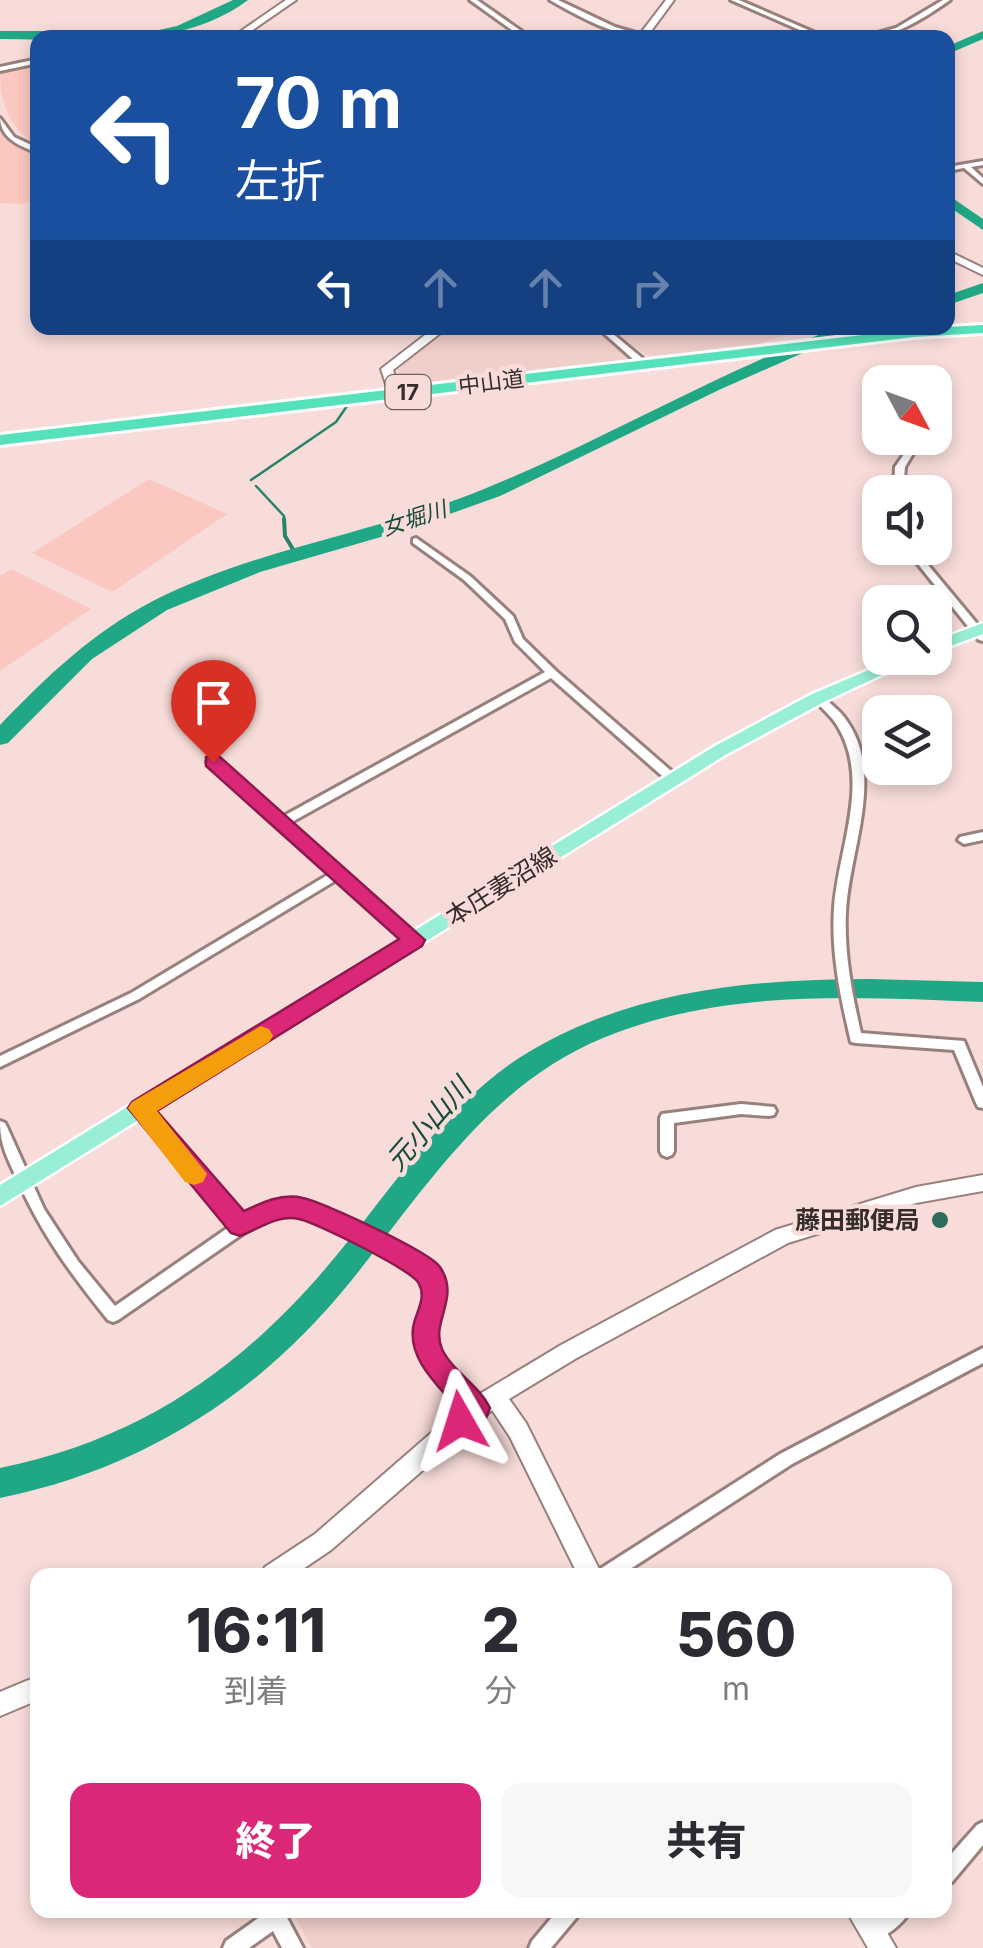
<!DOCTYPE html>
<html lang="ja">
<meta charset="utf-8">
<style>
:root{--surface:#fff;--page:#f7f7f7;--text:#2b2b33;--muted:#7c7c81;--accent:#db2777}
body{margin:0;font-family:Inter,"Noto Sans JP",sans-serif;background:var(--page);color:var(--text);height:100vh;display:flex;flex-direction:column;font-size:38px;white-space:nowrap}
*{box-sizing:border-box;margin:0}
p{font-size:32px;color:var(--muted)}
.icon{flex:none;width:55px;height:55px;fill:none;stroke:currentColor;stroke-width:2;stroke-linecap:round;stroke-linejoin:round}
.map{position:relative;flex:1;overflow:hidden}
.side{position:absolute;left:30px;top:1568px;width:922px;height:350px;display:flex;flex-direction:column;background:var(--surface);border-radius:20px;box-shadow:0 5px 15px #0003}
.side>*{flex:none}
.hud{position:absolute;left:30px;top:30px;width:925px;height:305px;border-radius:20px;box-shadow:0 5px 15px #0003;background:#1a4fa0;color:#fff;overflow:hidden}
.needle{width:65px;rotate:131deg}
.buttons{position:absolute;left:862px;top:365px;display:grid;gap:20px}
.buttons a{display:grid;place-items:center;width:90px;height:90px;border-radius:20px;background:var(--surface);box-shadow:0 5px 15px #0003;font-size:50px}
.pin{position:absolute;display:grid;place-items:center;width:85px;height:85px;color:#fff;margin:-102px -42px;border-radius:50% 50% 50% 0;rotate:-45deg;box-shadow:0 0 10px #0007}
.pin .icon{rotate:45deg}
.me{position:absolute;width:110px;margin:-55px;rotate:354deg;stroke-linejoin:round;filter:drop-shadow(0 0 8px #0008)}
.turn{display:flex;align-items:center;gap:35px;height:210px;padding:0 40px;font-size:45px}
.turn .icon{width:130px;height:130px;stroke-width:2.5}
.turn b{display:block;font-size:70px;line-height:85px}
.lanes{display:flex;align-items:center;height:95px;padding:0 40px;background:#0003;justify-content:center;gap:50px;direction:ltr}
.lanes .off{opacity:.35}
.eta{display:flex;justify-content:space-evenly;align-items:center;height:170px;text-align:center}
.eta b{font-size:60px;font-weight:800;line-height:70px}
.primary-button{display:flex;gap:20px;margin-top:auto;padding:20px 40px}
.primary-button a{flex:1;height:115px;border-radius:20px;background:var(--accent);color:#fff;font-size:40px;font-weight:800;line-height:115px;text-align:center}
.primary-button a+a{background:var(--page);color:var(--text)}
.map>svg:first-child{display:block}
.built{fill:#f0ceca}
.green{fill:#fbc8c1}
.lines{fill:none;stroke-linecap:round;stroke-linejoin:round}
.stream-far1{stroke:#27836b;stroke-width:2.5}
.stream{stroke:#27836b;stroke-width:4}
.river{fill:#20a886;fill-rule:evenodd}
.street-casing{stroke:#98807d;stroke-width:6}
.secondary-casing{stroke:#98807d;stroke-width:4}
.primary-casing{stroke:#fff;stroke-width:5}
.highway-casing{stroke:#fff;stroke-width:6}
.street{fill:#fff;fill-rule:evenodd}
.secondary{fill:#fff;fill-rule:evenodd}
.primary{fill:#99eed6;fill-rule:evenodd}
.highway{fill:#55e2ba;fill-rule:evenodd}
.route{fill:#db2777;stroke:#8e194d;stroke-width:2.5}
.slow{fill:#f59e0b}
.poi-dot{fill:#2e6d5a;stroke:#f7dcd9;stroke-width:4}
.labels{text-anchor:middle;stroke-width:9;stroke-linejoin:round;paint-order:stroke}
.far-street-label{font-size:22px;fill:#362c2b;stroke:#f7dcd9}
.shield{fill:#f7dcd9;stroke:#70615f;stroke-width:2.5}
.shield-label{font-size:22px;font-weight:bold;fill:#362c2b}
.far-water-label{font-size:22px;font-style:italic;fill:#184b3c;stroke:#f7dcd9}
.street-label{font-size:25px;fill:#362c2b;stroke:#f7dcd9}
.poi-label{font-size:25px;font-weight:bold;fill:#362c2b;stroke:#f7dcd9;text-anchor:end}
.water-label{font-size:28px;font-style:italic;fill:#184b3c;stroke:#f7dcd9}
</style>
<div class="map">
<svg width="983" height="1948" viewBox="0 0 983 1948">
<rect width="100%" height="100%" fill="#f7dcd9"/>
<g class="built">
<path d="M466,328H594L632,360L402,385L398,370L417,351L451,329Z"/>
<path d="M609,328H808L744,348L650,358Z"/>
<path d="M291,1910H560L529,1948H312Z"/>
</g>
<g class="green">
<path d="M37,65H38L37,145C10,129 0,103 0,74Z"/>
<path d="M0,127L14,143L37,153V198L24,204L0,203Z"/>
<path d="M149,479L227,514L112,592L32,553Z"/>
<path d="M11,569L91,609L0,671V576Z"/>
</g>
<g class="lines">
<g class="stream-far1">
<path d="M251,480L336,422L347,406"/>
<path d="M256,486L284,516V521"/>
</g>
<path class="stream" d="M284,519L285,536L297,556"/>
<g class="river">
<path d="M233,0H248C179,52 80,39 0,39V31H154L177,26Z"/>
<path d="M983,31V39L948,54V46Z"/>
<path d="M948,195L983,219V230L948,206Z"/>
<path d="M983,283V293L948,305V295Z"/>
<path d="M837,328H859L721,389L500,496L405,530L260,572L167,610L92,659L8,743L0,745V725C46,677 93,632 153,601C257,548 377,533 484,489C604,440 716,373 837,328Z"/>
<path d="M869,979L983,982V1002C856,997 723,988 603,1038C489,1085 425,1189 351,1281C260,1394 143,1469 0,1498V1468C153,1437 258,1356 353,1235C406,1168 457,1094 532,1050C635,990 752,979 869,979Z"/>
</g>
<g class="street-casing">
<g id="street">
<path d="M470,0H477L531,38H523Z"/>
<path d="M550,0H558L615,27L653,38C618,38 579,17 550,0Z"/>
<path d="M731,0H739L827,38H818Z"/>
<path d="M943,0H950C923,19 894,38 860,38L896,28Z"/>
<path d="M38,59V63L0,71V67Z"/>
<path d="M0,118L14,137L38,148V153C20,146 1,139 0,118Z"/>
<path d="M983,161V165L971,167L983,178V184L964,168L948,171V167Z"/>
<path d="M598,328H606L648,363V367H642Z"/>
<path d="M910,449L914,452L905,467L903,492H894L895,467L907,450Z"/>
<path d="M416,538L470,576L513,616L523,639L556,671L677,776L679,779L677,782H669L551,678L290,823L418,937L420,940L418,943H410L338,879L139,999L0,1067V1056L131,993L331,873L209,765L207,762L209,759H217L282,817L545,672L515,642L505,619L464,580L413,543V539Z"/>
<path d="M905,548H914L983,631V641L979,640Z"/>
<path d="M818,695L822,696C829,703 838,709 844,717C887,772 849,850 846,912C844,953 852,993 861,1033L964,1041L983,1087V1108L978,1107L976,1103L954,1050L856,1043L851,1042L850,1038C840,995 831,952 834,908C838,849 871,782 838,727C832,716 821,708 813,698Z"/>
<path d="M983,832V840L964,844L958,840L960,837Z"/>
<path d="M140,1104L145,1105L243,1218L261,1207L301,1202L411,1253L434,1267L443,1295L433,1327L435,1346L438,1354L481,1403L484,1408L481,1413L476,1415L471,1413L428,1364L419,1346V1327L429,1295L423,1276L401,1261L300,1214L264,1219L118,1320L113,1322L108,1320C71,1274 42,1235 18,1181C8,1159 0,1146 0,1121L5,1123L7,1127L44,1209L78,1261L115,1306L232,1225L135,1113L133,1109L135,1105Z"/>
<path d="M741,1104L774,1107L776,1111L774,1115L769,1116L741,1114L674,1123V1151L672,1155L667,1157L662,1155L660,1151V1118L662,1114Z"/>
<path d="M983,1348V1363L792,1464L621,1575H598L600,1569L780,1454Z"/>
<path d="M983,1822V1845L952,1882L945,1884V1861L977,1825Z"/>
<path d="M263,1910H283L303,1948H282L273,1931L249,1948H223L226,1941L264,1914Z"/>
<path d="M558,1910H579L577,1917L551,1948H529L532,1941Z"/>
<path d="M886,1910H910C905,1923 886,1936 873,1942L866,1939L863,1932L866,1925Z"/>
</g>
</g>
<g class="secondary-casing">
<g id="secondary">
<path d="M286,0H296L241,38H231Z"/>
<path d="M666,0H674L646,38H637Z"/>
<path d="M948,251L983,268V275L948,258Z"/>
<path d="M434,328H447L393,370L400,393L390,396L381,369Z"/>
<path d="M983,1175V1191L916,1203L788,1243L575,1359L509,1399L526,1423L602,1575H578L510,1437L492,1410L331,1550L294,1575H261L265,1567L315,1534L468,1401L561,1345L775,1230L916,1187Z"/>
<path d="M38,1676V1700L0,1716V1692Z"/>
<path d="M846,1910H874L896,1948H868Z"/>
</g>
</g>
<g class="primary-casing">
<g id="primary">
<path d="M983,623V634L935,652V641Z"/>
<path d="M897,658H918L824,702L727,754L0,1206V1185L715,746L812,694Z"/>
</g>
</g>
<g class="highway-casing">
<path id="highway" d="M983,325V333L914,337L0,445V435L914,329Z"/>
</g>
<use href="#street" class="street"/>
<use href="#secondary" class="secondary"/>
<use href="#primary" class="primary"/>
<use href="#highway" class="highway"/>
</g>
<path class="route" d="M213,755L220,757L425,940L422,946L157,1111L244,1211C263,1202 282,1193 303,1198C323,1202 430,1252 440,1267C461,1298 430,1322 442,1349C452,1371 479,1385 490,1408L486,1418L460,1434L450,1430L446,1421L456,1407C437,1384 409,1360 413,1328C415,1313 427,1299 419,1284C414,1271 315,1222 299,1219C278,1214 259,1229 240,1236L231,1233L128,1108L132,1102L399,939L206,766V757Z"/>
<path class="slow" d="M261,1026L269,1029L273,1036L269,1042L157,1111L207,1174L203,1182L194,1185L185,1182L128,1108L132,1102Z"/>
<circle class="poi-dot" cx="940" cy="1220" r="10"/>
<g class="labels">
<g class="far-street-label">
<text transform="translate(491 382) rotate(-7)" y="8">中山道</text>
</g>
<rect class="shield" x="385.5" y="375" width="45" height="34" rx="8"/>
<g class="shield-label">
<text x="408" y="400">17</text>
</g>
<g class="far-water-label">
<text transform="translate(414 518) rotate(-18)" y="8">女堀川</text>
</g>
<g class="street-label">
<text transform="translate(501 886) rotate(-32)" y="9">本庄妻沼線</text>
</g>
<g class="poi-label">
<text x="920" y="1229">藤田郵便局</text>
</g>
<g class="water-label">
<text transform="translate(428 1124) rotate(-49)" y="10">元小山川</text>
</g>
</g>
</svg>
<div class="buttons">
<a><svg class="needle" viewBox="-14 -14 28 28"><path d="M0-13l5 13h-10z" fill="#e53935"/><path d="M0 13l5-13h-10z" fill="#7c7c81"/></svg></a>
<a><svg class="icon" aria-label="sound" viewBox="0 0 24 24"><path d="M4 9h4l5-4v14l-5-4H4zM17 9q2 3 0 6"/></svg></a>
<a><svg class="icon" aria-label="search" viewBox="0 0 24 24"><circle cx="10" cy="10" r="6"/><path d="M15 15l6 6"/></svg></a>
<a><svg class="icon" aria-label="layers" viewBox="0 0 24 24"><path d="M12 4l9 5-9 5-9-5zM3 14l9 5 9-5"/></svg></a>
</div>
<div class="pin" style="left:213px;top:762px;background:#d93025"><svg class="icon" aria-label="arrive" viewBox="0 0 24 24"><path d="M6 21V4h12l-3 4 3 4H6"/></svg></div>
<svg class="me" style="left:460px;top:1421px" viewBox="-20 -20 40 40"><path d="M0-17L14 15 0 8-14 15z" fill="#db2777" stroke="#fff" stroke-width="4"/></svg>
<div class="hud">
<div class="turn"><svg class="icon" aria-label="left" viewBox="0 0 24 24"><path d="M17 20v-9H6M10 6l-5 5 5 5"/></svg><div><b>70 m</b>左折</div></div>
<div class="lanes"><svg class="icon" aria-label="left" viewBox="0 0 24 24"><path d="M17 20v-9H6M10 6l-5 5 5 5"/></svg><svg class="icon off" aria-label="ahead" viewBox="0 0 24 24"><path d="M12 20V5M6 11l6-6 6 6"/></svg><svg class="icon off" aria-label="ahead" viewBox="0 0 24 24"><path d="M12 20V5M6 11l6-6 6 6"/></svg><svg class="icon off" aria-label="right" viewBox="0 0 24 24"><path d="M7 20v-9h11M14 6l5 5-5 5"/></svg></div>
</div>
<section class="side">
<div class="eta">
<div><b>16:11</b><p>到着</p></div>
<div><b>2</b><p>分</p></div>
<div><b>560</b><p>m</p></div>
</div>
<div class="primary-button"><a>終了</a><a>共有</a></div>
</section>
</div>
